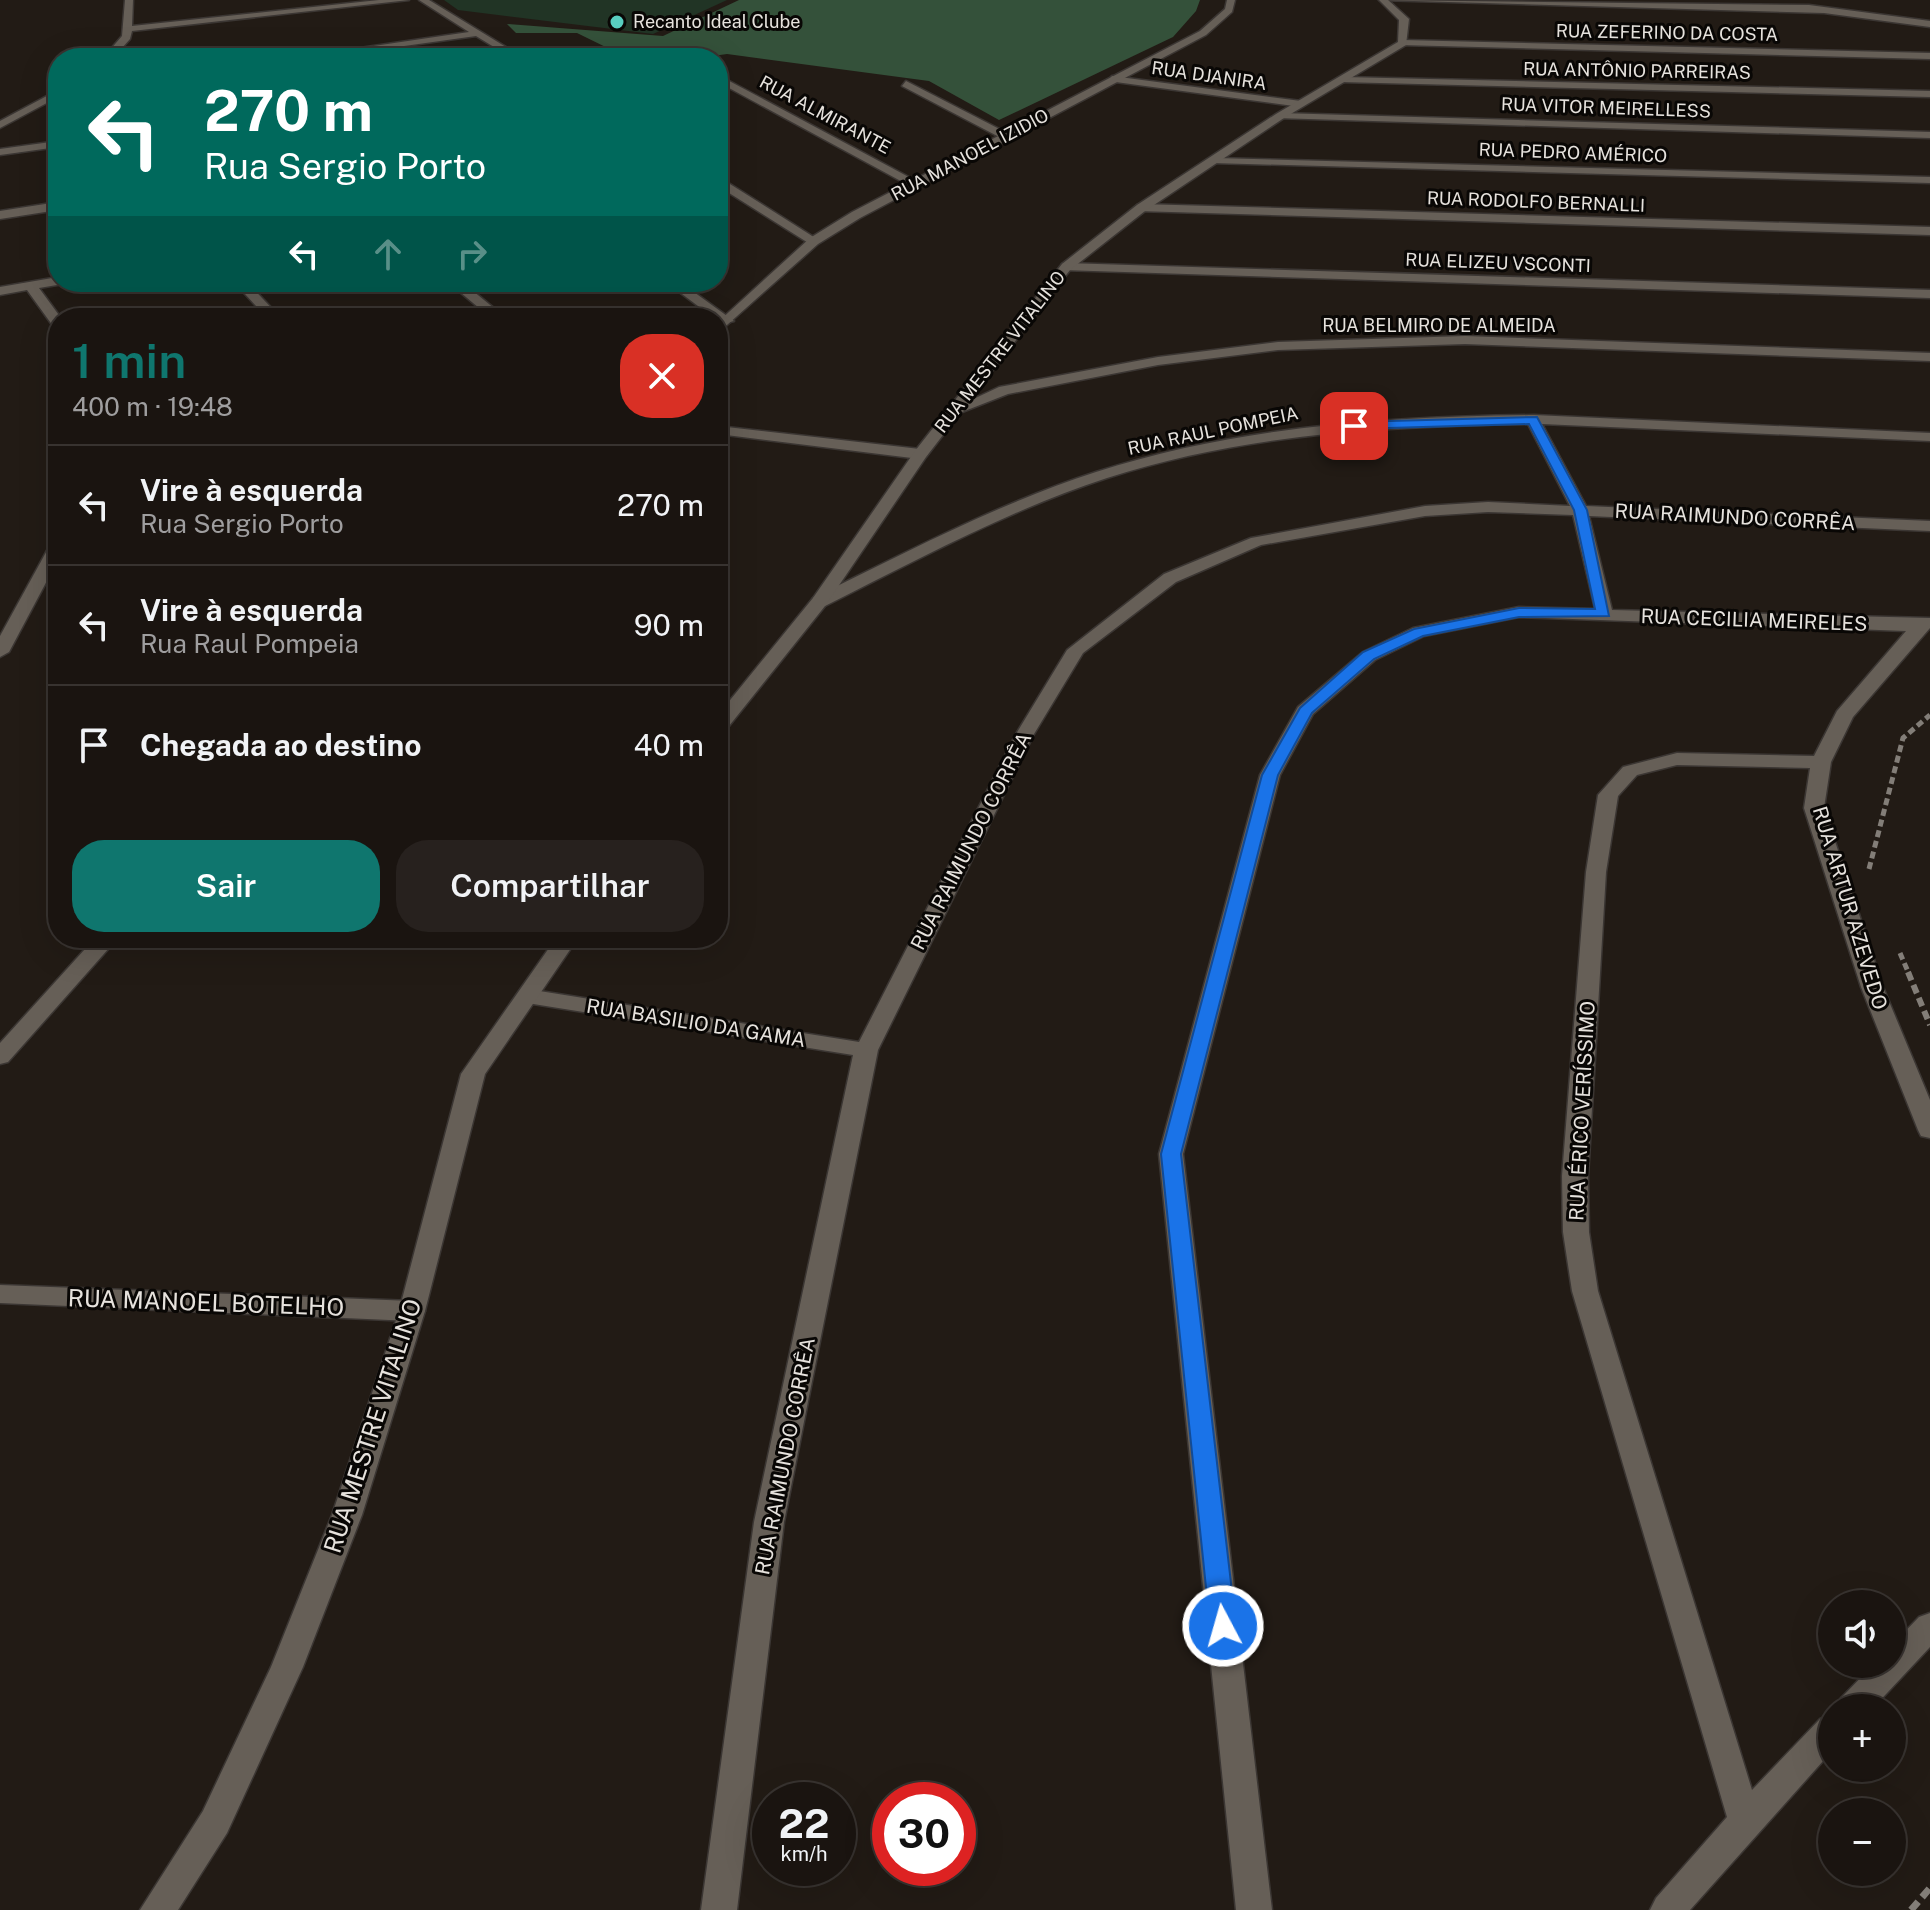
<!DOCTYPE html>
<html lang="pt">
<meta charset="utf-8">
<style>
:root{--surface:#1a1410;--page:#27211e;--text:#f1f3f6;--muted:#9f9e9f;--line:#383330;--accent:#0f766e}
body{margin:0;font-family:"Public Sans",sans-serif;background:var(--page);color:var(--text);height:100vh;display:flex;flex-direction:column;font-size:30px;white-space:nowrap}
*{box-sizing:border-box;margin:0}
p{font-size:26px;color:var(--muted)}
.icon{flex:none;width:44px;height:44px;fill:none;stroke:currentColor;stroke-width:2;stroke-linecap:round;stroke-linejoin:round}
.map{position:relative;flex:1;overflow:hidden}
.panel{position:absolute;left:48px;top:308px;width:680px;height:640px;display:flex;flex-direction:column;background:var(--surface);border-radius:32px;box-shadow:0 8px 32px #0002,0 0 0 2px var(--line)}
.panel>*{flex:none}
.top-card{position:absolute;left:48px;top:48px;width:680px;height:244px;border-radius:32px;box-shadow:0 8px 32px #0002,0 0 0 2px var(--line);background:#00695c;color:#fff;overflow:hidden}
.fabs{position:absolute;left:1818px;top:1590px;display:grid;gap:16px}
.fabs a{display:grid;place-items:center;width:88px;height:88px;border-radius:50%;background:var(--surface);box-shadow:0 8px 32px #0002,0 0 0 2px var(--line);font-size:40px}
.speed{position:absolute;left:752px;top:1782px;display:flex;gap:16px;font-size:40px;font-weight:700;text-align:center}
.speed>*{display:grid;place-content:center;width:104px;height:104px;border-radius:50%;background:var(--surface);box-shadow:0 8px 32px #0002,0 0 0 2px var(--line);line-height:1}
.speed small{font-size:20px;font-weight:400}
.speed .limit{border:12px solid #d22;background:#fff;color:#111}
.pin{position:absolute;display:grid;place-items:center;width:68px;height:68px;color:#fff;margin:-34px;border-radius:16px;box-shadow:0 4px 12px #0006}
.me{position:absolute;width:88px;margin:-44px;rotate:354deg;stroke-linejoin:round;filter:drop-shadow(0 0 6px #0008)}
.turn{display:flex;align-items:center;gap:28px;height:168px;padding:0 24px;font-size:36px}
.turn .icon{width:104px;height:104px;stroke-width:2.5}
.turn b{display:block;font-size:56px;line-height:68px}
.lanes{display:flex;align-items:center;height:76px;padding:0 24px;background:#0003;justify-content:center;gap:40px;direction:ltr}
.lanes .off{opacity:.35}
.round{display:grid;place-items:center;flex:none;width:84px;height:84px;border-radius:32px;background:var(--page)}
.summary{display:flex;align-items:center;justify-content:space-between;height:136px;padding:0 24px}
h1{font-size:48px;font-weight:600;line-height:60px;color:var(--accent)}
.primary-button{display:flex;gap:16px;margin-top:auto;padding:16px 24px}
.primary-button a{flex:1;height:92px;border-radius:32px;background:var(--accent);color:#fff;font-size:32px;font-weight:600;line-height:92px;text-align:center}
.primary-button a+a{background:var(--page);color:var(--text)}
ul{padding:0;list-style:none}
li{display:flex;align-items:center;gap:24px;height:120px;padding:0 24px;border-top:2px solid var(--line)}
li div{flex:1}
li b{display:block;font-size:30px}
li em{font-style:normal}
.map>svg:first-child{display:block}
.green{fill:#213425}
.forest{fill:#34513a}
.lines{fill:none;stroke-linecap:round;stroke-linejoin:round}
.minor-casing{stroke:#3b3633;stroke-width:3}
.tertiary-casing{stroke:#3b3633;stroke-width:3}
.path-far2{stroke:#837e78;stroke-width:5;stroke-dasharray:7 4;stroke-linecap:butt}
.path-far1{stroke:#837e78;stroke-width:6;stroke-dasharray:9 5;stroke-linecap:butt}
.path{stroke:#837e78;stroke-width:7;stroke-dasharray:11 6;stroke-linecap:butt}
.minor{fill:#665f57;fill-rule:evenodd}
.tertiary{fill:#665f57;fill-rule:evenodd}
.route{fill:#1a73e8;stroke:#114b97;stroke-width:2}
.poi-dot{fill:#58cec0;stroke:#090705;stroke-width:3}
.labels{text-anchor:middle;stroke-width:6;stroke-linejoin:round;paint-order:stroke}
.far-poi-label{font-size:18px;fill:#e6e2dd;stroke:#090705;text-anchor:start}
.far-street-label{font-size:18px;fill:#e6e2dd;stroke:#090705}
.street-label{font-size:20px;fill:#e6e2dd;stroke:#090705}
.near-street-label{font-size:24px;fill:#e6e2dd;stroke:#090705}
</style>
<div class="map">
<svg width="1930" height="1910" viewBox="0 0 1930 1910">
<rect width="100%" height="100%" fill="#221b15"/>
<path class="green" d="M444,0H727L653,34L458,10Z"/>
<path class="forest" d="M739,0H1200L1196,11L1173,37L999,120L929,81L727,54L699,58H628L577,33H516L507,24L663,36Z"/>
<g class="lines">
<g class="minor-casing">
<g id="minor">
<path d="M125,0H133L132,26L379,0H409L132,31L130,39L113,58H103L122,36Z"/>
<path d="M419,0H429L524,58H512L476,36L318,58H292L469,32Z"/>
<path d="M1379,0L1809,5L1930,21V27L1824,13Z"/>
<path d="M1403,40L1930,53V59L1400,45Z"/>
<path d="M718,75L918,182L920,184L910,186L718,82Z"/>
<path d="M1112,76L1301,101L1306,104L1301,107L1108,81Z"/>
<path d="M1344,77L1930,91V97L1340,82Z"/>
<path d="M906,81L1011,135L1012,137L1003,139L902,86Z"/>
<path d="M58,90V97L0,128V121Z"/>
<path d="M1280,113L1930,132V138L1276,118Z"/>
<path d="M58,141V147L0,155V149Z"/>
<path d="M1216,158L1930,177V183L1212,163Z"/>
<path d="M718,178L722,179L820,241L810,244L718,186Z"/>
<path d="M58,202V210L0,219V211Z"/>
<path d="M1141,204L1930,227V235L1137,211V205Z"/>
<path d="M1066,263L1930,290V298L1062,270V264Z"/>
<path d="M58,277V282L63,284L39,288L61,318H58V327L53,326L27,290L0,295V287Z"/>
<path d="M234,282H247L281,318H267Z"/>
<path d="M448,282H462L506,318H491Z"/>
<path d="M666,282H680L734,321L722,324Z"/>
<path d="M1465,336L1930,353V361L1465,344L1278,350L1158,365L1008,394L957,414L950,410L999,387L1158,357L1278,342Z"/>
<path d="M1534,415L1930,433V441L1542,424L1586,506L1930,521V531L1589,516L1612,610L1930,618V628L1853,717L1831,762L1824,808L1883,987L1930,1100V1138L1921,1136L1918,1130L1861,987L1804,808L1810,768L1677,765L1637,775L1618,796L1606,872L1588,1176L1589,1232L1598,1291L1752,1790L1820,1719L1832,1715V1751L1690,1910H1650L1656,1898L1727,1817L1572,1291L1563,1232L1562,1176L1586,872L1598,795L1623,767L1677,753L1814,756L1837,711L1906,631L1519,617L1424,636L1375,660L1313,714L1280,775L1183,1154L1272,1910H1236L1159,1154L1260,775L1298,707L1363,652L1413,628L1519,607L1595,609L1573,515L1488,512L1425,516L1261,545L1176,582L1083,653L1034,734L878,1050L784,1522L737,1910H701L754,1522L853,1055L527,1003L516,996L527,989L859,1042L1016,734L1067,650L1164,574L1251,538L1425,506L1488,502L1570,506L1528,424C1386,426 1244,434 1107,478C1009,510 917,560 825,606H813V598C905,553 997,504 1096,472C1238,426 1385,417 1534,415Z"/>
<path d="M718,426L920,449L928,454L920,459L718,434Z"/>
<path d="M58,540V560L9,652L0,657V636L50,545Z"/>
<path d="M0,1285L412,1301L421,1304L425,1311L421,1318L412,1321L0,1303Z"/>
<path d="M1930,1613V1647L1873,1708H1836L1841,1698L1874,1664H1892V1645L1919,1617Z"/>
</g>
</g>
<g class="tertiary-casing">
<g id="tertiary">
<path d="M1227,0H1235L1232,12L1206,35L860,218L818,244L718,333V322L810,238L852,212L1200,31L1225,9Z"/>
<path d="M1379,0H1388L1409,19L1406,45L1284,118L1145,211L1070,270L926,457L825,606L725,731L718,733V715L813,598L915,451L1062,264L1137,205L1276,114L1398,42L1399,20Z"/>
<path d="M95,938H118L8,1062L0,1064V1043Z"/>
<path d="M556,938H578L485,1074L425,1311L362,1515L303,1667L227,1833L178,1910H140L203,1811L271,1667L332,1515L399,1311L461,1074Z"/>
</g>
</g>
<g class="path-far2">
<path d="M1869,869L1903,738L1930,715"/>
<path d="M1900,953L1909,974"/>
</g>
<path class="path-far1" d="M1908,972L1930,1025"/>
<path class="path" d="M1911,1910L1930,1888"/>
<use href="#minor" class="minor"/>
<use href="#tertiary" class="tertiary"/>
</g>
<path class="route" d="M1537,417L1587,510L1609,616L1519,617L1423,636L1374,659L1312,713L1278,775L1181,1154L1236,1626L1232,1634L1223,1637L1214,1634L1210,1626L1161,1154L1262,775L1300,708L1363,652L1414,629L1519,608L1595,609L1574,510L1529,424L1354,429L1348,426L1354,422Z"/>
<circle class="poi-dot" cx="617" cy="22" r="8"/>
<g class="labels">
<g class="far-poi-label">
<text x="633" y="28">Recanto Ideal Clube</text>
</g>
<g class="far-street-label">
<text transform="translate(1667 33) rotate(1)" y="6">RUA ZEFERINO DA COSTA</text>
<text transform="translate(1637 71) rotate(1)" y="6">RUA ANTÔNIO PARREIRAS</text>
<text transform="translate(1209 76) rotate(8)" y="6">RUA DJANIRA</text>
<text transform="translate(1606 108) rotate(2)" y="6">RUA VITOR MEIRELLESS</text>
<text transform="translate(825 115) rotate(28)" y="6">RUA ALMIRANTE</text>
<text transform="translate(1573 153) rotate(2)" y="6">RUA PEDRO AMÉRICO</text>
<text transform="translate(970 155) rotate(-28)" y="6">RUA MANOEL IZIDIO</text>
<text transform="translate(1536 202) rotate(2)" y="6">RUA RODOLFO BERNALLI</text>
<text transform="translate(1498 263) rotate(2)" y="6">RUA ELIZEU VSCONTI</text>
<text x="1439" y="332">RUA BELMIRO DE ALMEIDA</text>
<text transform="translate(1000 352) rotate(-52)" y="6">RUA MESTRE VITALINO</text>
<text transform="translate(1213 431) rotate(-12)" y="6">RUA RAUL POMPEIA</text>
</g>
<g class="street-label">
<text transform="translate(1735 517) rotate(3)" y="7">RUA RAIMUNDO CORRÊA</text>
<text transform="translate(1754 620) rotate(2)" y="7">RUA CECILIA MEIRELES</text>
<text transform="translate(971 841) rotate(-63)" y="7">RUA RAIMUNDO CORRÊA</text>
<text transform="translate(1850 908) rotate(73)" y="7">RUA ARTUR AZEVEDO</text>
<text transform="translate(696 1023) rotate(9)" y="7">RUA BASILIO DA GAMA</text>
<text transform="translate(1582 1111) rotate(-87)" y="7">RUA ÉRICO VERÍSSIMO</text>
<text transform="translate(785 1456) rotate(-79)" y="7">RUA RAIMUNDO CORRÊA</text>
</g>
<g class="near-street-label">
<text transform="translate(206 1303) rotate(2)" y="8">RUA MANOEL BOTELHO</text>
<text transform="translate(373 1426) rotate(-72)" y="8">RUA MESTRE VITALINO</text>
</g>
</g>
</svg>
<div class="fabs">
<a><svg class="icon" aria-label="sound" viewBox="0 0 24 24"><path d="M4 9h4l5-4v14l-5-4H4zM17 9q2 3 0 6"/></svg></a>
<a>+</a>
<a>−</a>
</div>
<div class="speed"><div>22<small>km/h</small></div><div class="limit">30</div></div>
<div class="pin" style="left:1354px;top:426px;background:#d93025"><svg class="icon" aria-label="arrive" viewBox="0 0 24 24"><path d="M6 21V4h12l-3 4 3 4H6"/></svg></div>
<svg class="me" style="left:1223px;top:1626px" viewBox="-20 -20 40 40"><circle r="17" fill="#1a73e8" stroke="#fff" stroke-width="3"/><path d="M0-11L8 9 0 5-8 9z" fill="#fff"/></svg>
<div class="top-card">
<div class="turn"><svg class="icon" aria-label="left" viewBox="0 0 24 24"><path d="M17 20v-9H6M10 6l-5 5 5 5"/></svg><div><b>270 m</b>Rua Sergio Porto</div></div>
<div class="lanes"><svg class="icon" aria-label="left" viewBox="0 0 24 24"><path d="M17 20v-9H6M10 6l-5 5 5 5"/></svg><svg class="icon off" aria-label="ahead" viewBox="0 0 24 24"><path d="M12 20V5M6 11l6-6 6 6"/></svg><svg class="icon off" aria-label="right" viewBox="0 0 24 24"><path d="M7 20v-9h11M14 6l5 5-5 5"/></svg></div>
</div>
<section class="panel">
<div class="summary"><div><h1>1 min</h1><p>400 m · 19:48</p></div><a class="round" style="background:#d93025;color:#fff"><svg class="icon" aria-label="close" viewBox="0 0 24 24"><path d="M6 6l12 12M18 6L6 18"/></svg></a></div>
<ul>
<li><svg class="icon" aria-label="left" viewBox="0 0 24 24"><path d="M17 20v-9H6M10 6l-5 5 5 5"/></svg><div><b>Vire à esquerda</b><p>Rua Sergio Porto</p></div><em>270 m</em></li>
<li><svg class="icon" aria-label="left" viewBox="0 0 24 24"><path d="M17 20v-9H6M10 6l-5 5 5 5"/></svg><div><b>Vire à esquerda</b><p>Rua Raul Pompeia</p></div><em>90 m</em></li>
<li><svg class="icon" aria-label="arrive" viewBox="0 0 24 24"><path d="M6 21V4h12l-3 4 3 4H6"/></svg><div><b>Chegada ao destino</b></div><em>40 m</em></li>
</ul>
<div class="primary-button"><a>Sair</a><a>Compartilhar</a></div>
</section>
</div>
